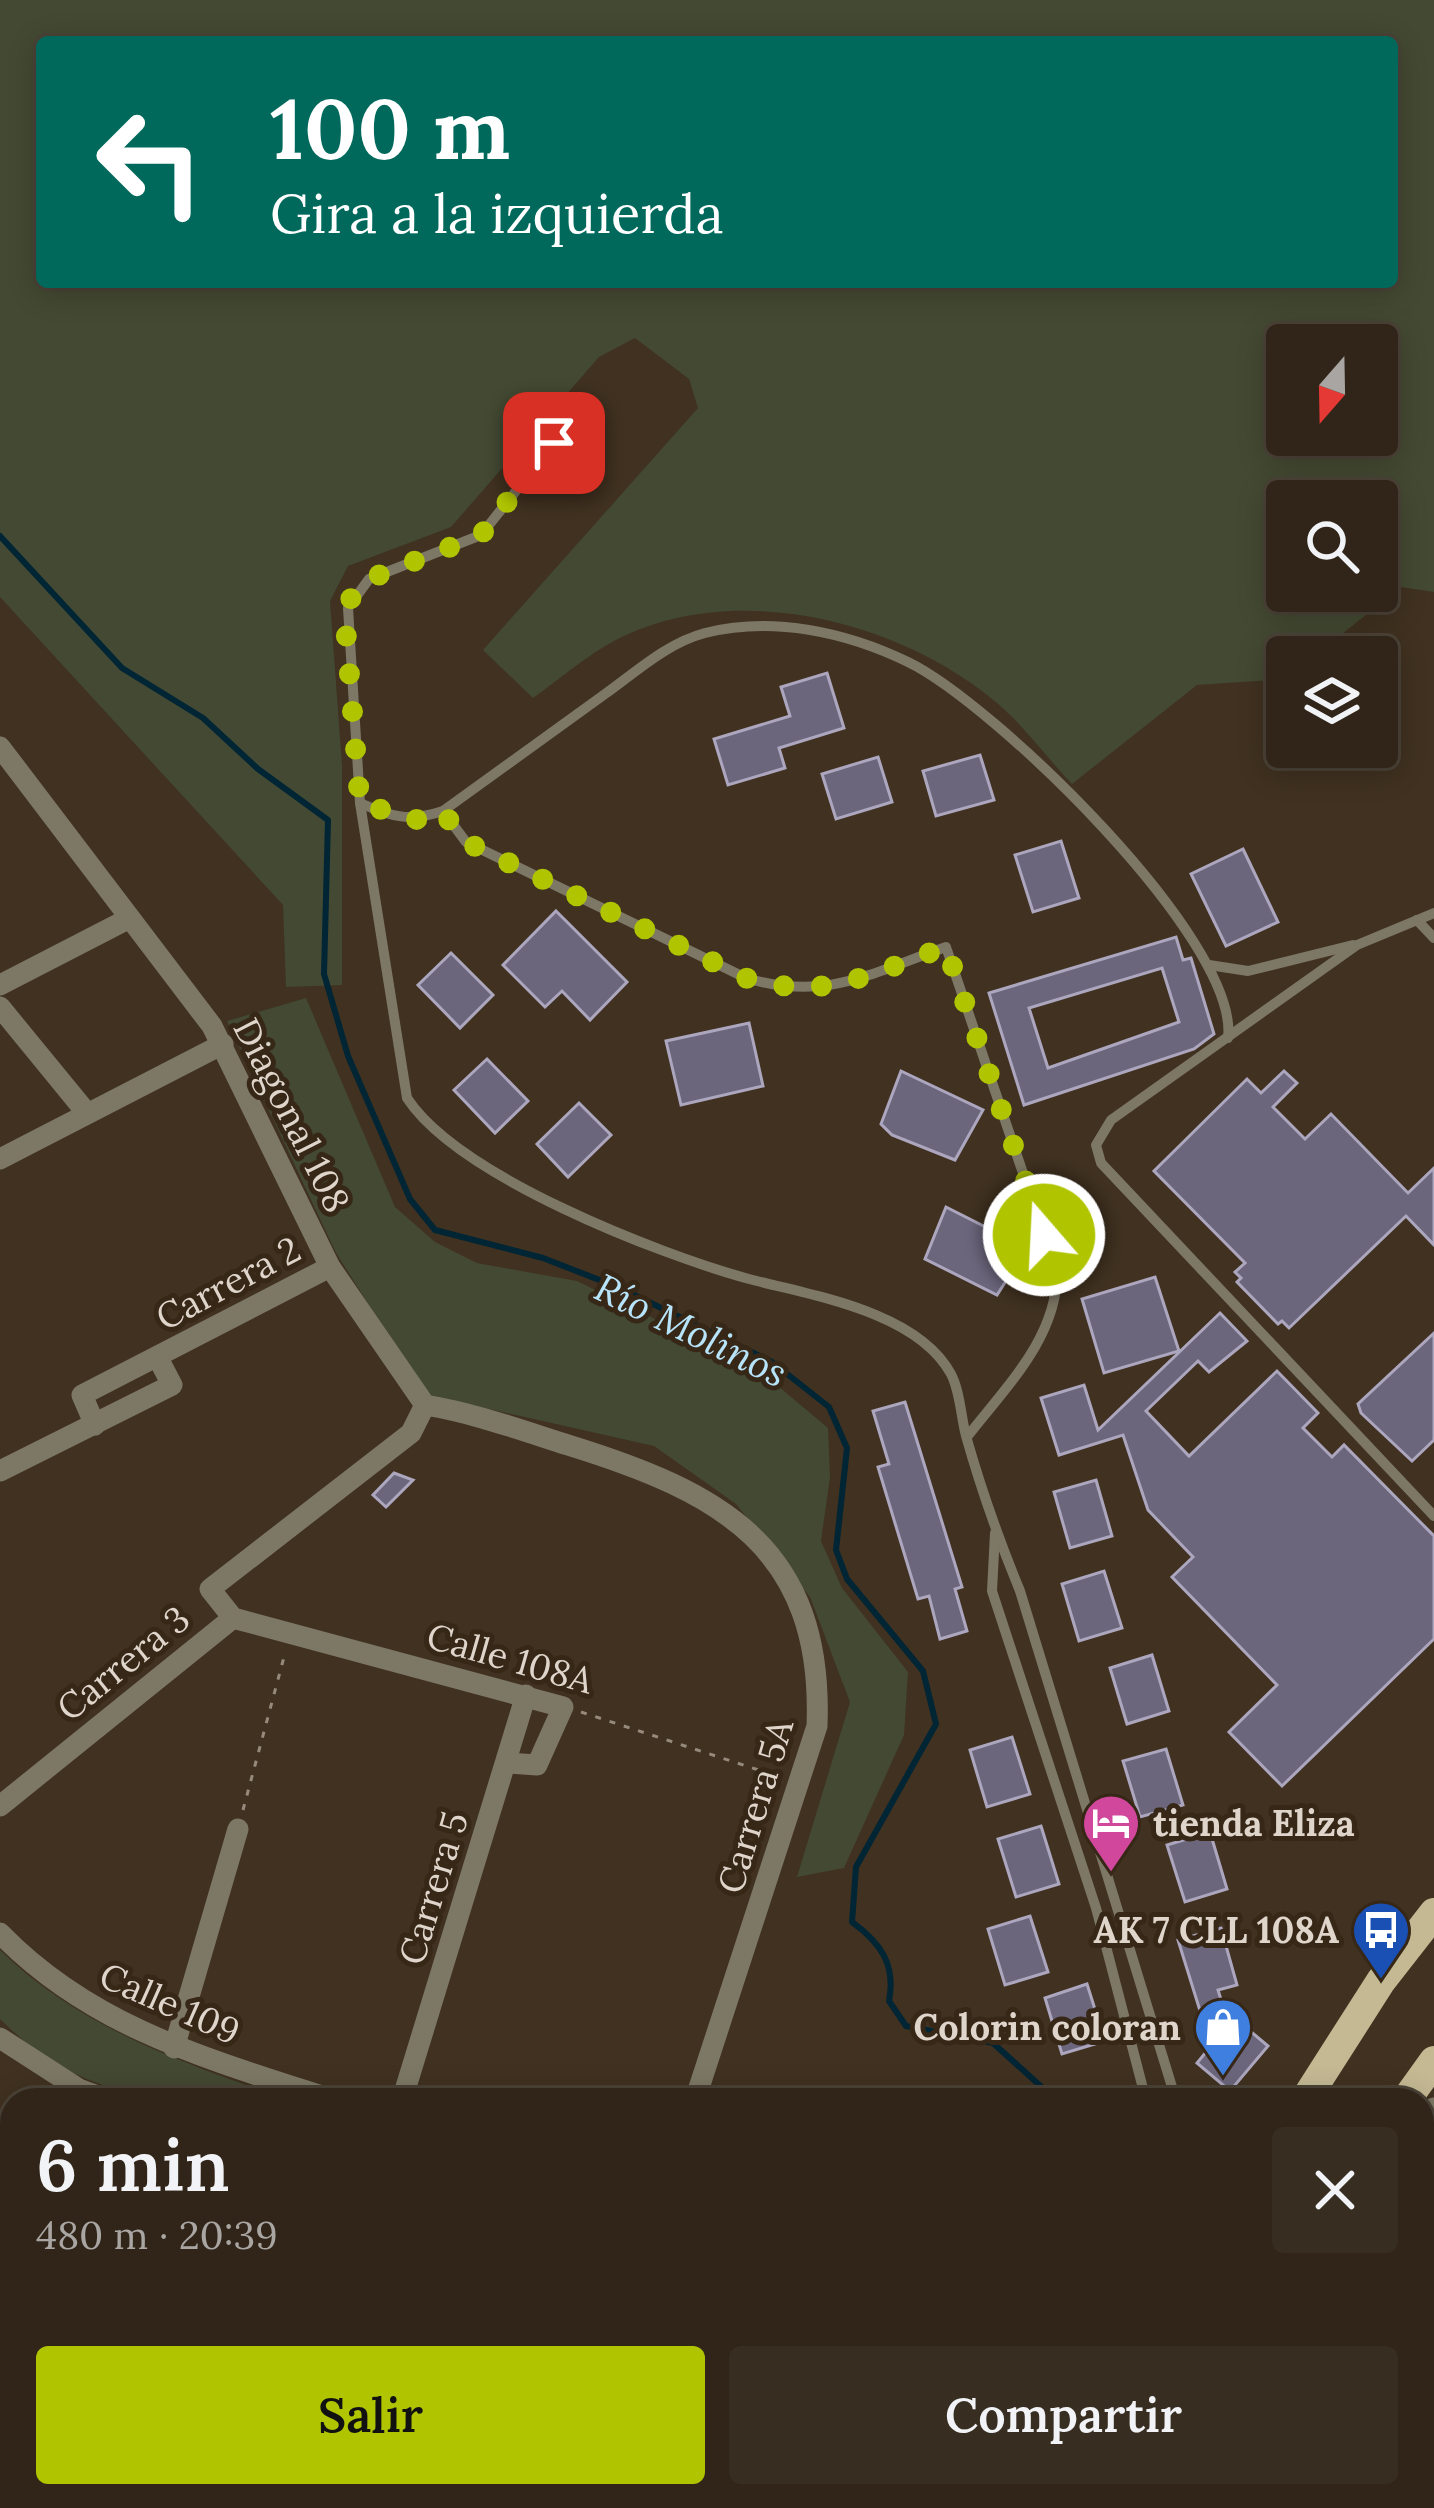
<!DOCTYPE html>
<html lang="es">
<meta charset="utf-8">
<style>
:root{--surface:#302518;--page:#382d21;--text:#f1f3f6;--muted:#a8a5a2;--line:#4b4237;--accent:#b0c500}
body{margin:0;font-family:Lora,serif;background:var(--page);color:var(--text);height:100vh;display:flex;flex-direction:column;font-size:45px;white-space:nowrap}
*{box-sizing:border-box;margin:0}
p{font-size:39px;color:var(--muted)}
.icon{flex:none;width:66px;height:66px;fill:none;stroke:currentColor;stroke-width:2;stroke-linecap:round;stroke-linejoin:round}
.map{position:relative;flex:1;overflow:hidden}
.drawer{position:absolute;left:0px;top:2088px;width:1434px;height:420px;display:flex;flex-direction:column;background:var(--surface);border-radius:36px 36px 0 0;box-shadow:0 6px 30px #0003,0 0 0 3px var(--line)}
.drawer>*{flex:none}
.hud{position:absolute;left:36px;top:36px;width:1362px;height:252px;border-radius:12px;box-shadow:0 6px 30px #0003,0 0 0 3px var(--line);background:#00695c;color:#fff;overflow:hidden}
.needle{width:78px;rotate:200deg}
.fabs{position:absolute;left:1266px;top:324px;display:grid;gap:24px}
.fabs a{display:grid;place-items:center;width:132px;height:132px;border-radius:12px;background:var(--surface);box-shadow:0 6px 30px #0003,0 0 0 3px var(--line);font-size:60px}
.pin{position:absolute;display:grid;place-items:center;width:102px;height:102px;color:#fff;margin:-51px;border-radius:24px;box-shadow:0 6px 18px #0006}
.me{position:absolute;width:132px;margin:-66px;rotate:341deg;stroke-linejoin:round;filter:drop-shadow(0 0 9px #0008)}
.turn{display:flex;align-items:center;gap:42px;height:252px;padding:0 36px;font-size:54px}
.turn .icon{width:156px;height:156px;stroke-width:2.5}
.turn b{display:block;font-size:84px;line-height:102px}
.round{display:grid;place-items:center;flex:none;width:126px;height:126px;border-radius:12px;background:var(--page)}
.head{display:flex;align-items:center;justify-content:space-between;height:204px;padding:0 36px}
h1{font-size:72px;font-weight:600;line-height:90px}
.button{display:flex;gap:24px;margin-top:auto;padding:24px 36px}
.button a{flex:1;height:138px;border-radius:12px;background:var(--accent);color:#111;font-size:48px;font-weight:600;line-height:138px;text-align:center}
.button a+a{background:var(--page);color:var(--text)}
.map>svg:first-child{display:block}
.green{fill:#434932;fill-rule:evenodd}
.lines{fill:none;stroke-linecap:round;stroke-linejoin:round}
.stream{stroke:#002534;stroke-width:6}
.building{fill:#6c667c;stroke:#aca6be;stroke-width:3;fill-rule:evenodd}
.path{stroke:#968a7d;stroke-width:3;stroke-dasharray:6 9;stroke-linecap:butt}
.lane{stroke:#7d7765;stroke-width:10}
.street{stroke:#7d7765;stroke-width:21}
.primary{stroke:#c4b993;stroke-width:30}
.route{stroke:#b0c500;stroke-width:21;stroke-dasharray:0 37.8}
.labels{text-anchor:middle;stroke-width:10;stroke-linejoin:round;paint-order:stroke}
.street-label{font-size:36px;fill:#dfd5cb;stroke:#362717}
.poi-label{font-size:36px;font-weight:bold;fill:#dfd5cb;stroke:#362717;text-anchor:end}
.water-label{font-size:39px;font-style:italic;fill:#b7e4f9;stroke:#362717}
</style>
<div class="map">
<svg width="1434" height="2508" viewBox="0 0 1434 2508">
<rect width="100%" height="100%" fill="#403120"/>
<g class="green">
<path d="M0,0H1434V592L1401,587L1313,657H1287L1285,679L1197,685L1072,784C1047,758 1024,726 997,703C899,620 734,579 616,640C587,655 560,679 533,698L483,650L698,408L689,379L635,338L599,357L451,527L348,566L330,601L342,765V985L286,987L283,905L0,597ZM1392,42V282H42V42ZM1377,345V435H1287V345ZM1287,501H1377V591H1287Z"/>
<path d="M306,998L395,1207L435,1242L477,1263L577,1281L759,1370L828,1428L830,1477L821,1541L842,1588L908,1672L904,1735L844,1868L797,1877L850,1702L810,1597L736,1504L654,1446L426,1395L336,1253L227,1021Z"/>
<path d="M0,1950C81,2029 184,2063 288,2100C172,2100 89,2108 0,2019Z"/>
</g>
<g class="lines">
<g class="stream">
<path d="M0,536L122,668L203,718L258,769L328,820L324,974L348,1056L410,1199L435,1230L543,1258L620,1288L772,1362L829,1407L847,1448L836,1550L847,1579L923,1671L936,1724L856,1867L852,1922C881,1943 896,1965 889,2001L906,2026L993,2043L1056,2100"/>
<path d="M1422,2337L1434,2351"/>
</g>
</g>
<g class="building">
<path d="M827,673L844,728L779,748L785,768L728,785L714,739L790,716L781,687Z"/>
<path d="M980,755L994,800L936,816L923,771Z"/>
<path d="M878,757L892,802L836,819L822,774Z"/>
<path d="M1061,841L1079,898L1033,912L1015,855Z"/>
<path d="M1243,849L1278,922L1226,946L1191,874Z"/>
<path d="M556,911L627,982L590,1020L562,991L545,1007L503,965Z"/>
<path d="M1176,937L1183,960L1191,958L1214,1034L1194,1049L1024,1105L989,993ZM1162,968L1179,1022L1048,1068L1029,1008Z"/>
<path d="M451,953L493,995L460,1028L418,985Z"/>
<path d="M749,1023L763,1086L681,1105L666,1041Z"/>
<path d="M487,1059L528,1101L495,1133L454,1090Z"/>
<path d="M901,1071L983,1110L955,1160L892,1135L881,1124Z"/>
<path d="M1284,1071L1297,1083L1273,1107L1305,1139L1331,1114L1408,1193L1434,1168V1245L1406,1216L1289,1328L1282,1321L1278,1324L1237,1282L1241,1278L1235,1272L1245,1263L1154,1171L1247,1079L1261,1093Z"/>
<path d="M579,1103L611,1135L568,1177L537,1144Z"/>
<path d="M946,1207L1027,1248L997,1295L925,1259Z"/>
<path d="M1155,1277L1179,1351L1104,1373L1082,1299Z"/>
<path d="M1220,1313L1247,1341L1209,1372L1198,1361L1146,1411L1189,1456L1277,1371L1318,1413L1303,1428L1332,1457L1344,1445L1434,1536V1639L1282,1786L1229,1732L1277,1685L1172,1577L1193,1557L1148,1510L1123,1435L1059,1455L1041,1398L1084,1385L1098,1430Z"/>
<path d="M1434,1333V1440L1412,1461L1361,1413L1358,1404Z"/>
<path d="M905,1402L962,1587L955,1589L967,1631L940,1639L929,1596L918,1599L878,1467L889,1464L873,1411Z"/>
<path d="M394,1473L413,1480L386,1507L373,1495Z"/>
<path d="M1096,1480L1112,1536L1070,1548L1054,1492Z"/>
<path d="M1104,1571L1122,1628L1079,1641L1062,1584Z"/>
<path d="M1152,1655L1169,1711L1127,1724L1110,1668Z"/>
<path d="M1012,1737L1030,1794L987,1807L970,1750Z"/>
<path d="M1166,1749L1183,1805L1140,1817L1123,1761Z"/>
<path d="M1041,1826L1059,1884L1016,1897L998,1839Z"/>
<path d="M1210,1832L1227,1889L1185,1902L1167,1845Z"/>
<path d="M1030,1916L1048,1972L1005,1985L988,1929Z"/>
<path d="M1221,1928L1237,1985L1218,1990L1224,2009L1268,2046L1230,2091L1197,2063L1211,2046L1178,1940Z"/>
<path d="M1087,1984L1105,2041L1062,2054L1045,1998Z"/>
</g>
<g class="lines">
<g class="path">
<path d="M581,1712L777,1776"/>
<path d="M243,1810L284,1657"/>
<path d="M1422,2284L1434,2298"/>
</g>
<g class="lane">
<path d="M578,413L481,535L369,579L348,608L360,803L407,1098C458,1176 658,1254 749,1279C810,1295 917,1311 951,1374C960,1391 961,1417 966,1436C981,1489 999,1540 1020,1591L1176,2100"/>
<path d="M360,803C391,817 410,822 443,811C497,772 551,733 605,694C636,672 667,643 705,633C773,616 846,632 908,662C993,703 1240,941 1228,1038"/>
<path d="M443,811L466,842L746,978C826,1002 871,973 946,947L1057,1273C1057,1338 1005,1388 967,1437"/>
<path d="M1434,913L1357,945L1111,1120L1096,1145L1101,1163L1434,1516"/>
<path d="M1417,920L1434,938"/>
<path d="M1209,965L1248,971L1353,945"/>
<path d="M995,1533L992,1591L1096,1908L1146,2100"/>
</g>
<g class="street">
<path d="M0,747L212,1026L330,1267L425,1405"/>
<path d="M0,985L128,919"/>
<path d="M0,1007L86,1112"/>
<path d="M0,1159L223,1044"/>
<path d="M425,1405C474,1413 521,1430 568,1445C720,1492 824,1547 817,1726L695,2100"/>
<path d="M425,1405L411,1433L210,1589L233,1618L563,1707L537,1765L507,1763"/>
<path d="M95,1425L82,1395L330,1267"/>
<path d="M0,1471L172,1385L158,1358"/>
<path d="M0,1806L233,1618"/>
<path d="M0,1933C92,2028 211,2060 334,2100"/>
<path d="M0,2038L79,2089L109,2100"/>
<path d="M174,2048L238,1829"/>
<path d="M402,2100L526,1695"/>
<path d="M1422,2124L1434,2108"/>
<path d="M0,2296L12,2290"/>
<path d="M1422,2405L1434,2420"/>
<path d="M469,2496L485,2508"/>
<path d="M779,2496L796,2508"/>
<path d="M1094,2496L1111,2508"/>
<path d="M1150,2496L1167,2508"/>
<path d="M1237,2496L1260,2508"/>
<path d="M692,2508L701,2496"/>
<path d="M1368,2508L1415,2496"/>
</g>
<g class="primary">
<path d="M1305,2100L1381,1981L1434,1913"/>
<path d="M1406,2100L1434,2061"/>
<path d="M1061,2508L1068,2496"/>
<path d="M1174,2508L1180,2496"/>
</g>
</g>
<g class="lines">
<path class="route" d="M554,443L481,535L369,579L351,598L346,632L360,803L415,820L442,811L466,842L746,978C827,1002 870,973 946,947L1044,1235"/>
</g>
<defs>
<g id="hotel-pin" transform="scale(3)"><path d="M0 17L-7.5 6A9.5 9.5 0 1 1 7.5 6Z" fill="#d1479c" stroke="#362717"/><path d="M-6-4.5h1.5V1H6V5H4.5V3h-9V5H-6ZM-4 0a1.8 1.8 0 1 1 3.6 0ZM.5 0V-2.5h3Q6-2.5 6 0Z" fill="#fff"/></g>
<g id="bus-pin" transform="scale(3)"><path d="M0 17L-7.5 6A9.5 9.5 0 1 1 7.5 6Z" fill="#1a4fb4" stroke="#362717"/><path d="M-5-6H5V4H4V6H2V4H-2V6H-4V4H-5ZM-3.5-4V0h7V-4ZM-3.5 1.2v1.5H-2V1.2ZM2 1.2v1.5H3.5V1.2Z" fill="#fff"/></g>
<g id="shop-pin" transform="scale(3)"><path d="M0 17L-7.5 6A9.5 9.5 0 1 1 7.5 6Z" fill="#3f7fe0" stroke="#362717"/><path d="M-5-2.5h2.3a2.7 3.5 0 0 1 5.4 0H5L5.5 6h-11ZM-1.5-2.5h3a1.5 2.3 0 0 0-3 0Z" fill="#fff"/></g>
</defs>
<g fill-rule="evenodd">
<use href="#hotel-pin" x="1111" y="1823"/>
<use href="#bus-pin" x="1381" y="1930"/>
<use href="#shop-pin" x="1223" y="2027"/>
</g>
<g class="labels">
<g class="street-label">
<text transform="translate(292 1115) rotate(63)" y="13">Diagonal 108</text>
<text transform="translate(228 1283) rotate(-28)" y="13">Carrera 2</text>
<text transform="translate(510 1658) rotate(16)" y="13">Calle 108A</text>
<text transform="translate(123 1663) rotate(-39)" y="13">Carrera 3</text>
<text transform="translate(755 1806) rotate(-73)" y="13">Carrera 5A</text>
<text transform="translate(433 1888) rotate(-73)" y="13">Carrera 5</text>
<text transform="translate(170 2003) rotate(24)" y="13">Calle 109</text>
</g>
<g class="poi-label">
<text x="1153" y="1836" text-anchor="start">tienda Eliza</text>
<text x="1339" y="1943">AK 7 CLL 108A</text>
<text x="1181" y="2040">Colorin coloran</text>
</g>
<g class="water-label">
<text transform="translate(691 1330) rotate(26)" y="14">Río Molinos</text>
</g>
</g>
</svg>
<div class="fabs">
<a><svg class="needle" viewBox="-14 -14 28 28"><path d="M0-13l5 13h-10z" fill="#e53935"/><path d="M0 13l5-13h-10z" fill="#a8a5a2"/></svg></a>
<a><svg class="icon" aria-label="search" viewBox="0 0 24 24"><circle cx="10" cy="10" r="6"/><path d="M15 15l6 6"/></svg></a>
<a><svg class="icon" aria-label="layers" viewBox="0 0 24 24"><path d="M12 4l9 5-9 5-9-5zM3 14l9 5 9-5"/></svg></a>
</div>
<div class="pin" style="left:554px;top:443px;background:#d93025"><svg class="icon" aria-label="arrive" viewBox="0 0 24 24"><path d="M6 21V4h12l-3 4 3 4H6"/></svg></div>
<svg class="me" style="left:1044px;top:1235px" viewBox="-20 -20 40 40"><circle r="17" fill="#b0c500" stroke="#fff" stroke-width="3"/><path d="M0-11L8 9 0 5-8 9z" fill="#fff"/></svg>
<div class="hud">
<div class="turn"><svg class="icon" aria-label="left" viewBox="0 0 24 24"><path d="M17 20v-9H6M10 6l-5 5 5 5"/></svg><div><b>100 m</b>Gira a la izquierda</div></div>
</div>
<section class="drawer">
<div class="head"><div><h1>6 min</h1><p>480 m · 20:39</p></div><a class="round"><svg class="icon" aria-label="close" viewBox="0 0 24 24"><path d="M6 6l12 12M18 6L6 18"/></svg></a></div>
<div class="button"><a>Salir</a><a>Compartir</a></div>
</section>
</div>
